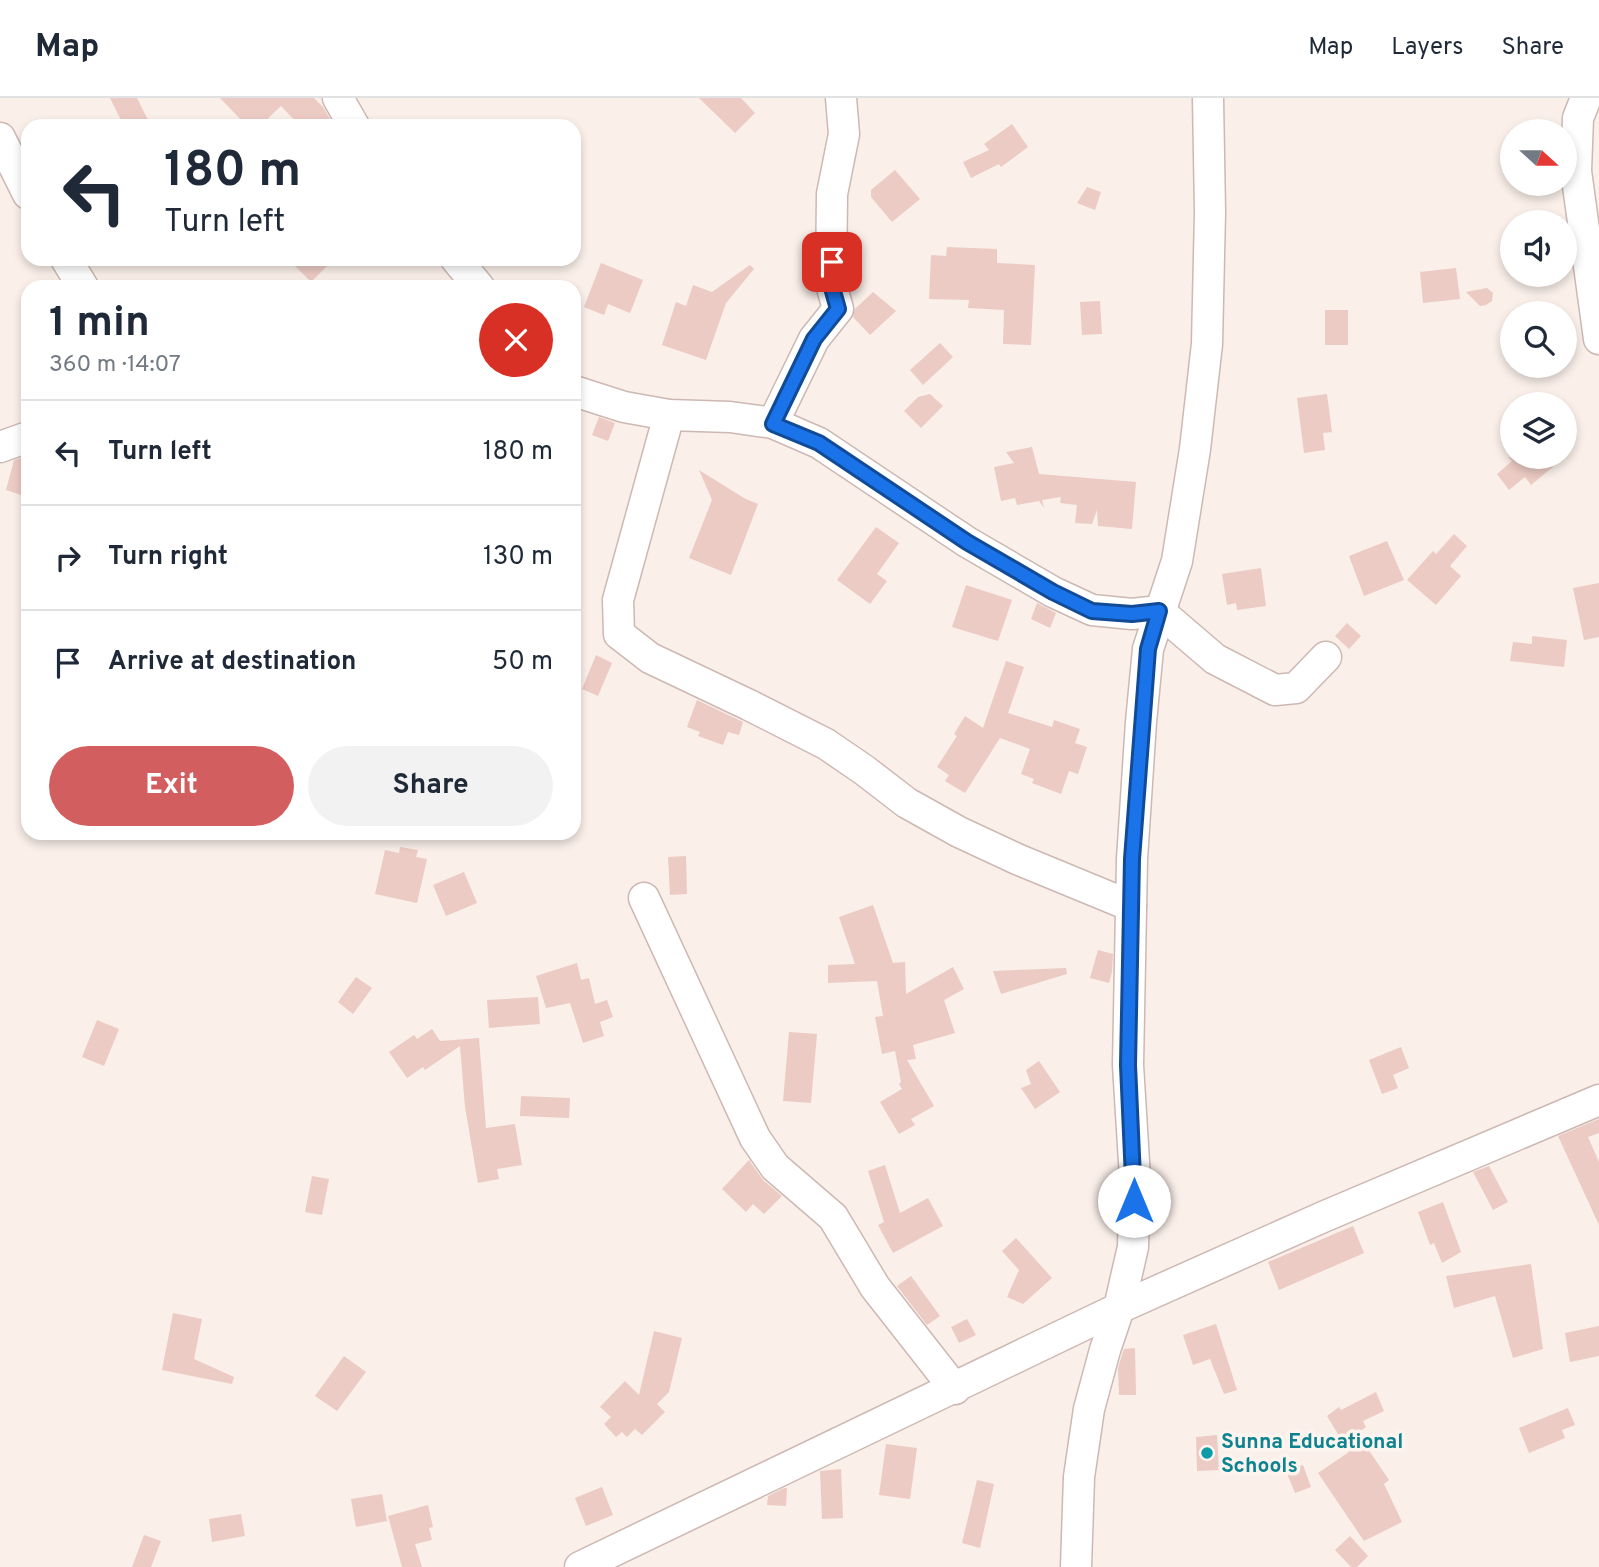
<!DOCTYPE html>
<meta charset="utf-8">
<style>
:root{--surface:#fff;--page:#f2f2f3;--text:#1f2937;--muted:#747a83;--line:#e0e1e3;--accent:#d35e5f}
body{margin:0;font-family:Overpass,sans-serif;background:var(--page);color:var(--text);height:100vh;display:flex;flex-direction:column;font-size:26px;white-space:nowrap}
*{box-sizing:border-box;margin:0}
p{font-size:23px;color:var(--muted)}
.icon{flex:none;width:38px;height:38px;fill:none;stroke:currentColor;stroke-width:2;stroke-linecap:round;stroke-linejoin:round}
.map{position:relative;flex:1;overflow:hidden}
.drawer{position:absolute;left:21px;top:182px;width:560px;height:560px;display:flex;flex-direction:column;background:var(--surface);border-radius:21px;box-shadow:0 4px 10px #0003}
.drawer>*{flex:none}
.hud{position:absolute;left:21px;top:21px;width:560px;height:147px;border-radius:21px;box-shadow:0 4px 10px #0003;background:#fff;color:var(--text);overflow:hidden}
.needle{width:46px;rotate:111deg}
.fabs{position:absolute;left:1500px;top:21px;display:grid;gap:14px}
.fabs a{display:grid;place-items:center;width:77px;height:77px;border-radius:50%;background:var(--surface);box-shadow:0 4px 10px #0003;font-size:35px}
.pin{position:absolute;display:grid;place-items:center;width:60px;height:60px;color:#fff;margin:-30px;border-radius:14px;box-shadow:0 4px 10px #0006}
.me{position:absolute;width:77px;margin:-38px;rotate:0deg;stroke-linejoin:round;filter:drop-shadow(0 0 5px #0008)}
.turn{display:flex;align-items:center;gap:24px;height:147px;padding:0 28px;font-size:32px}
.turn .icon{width:91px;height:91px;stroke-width:2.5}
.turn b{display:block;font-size:49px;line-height:60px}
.round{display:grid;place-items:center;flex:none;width:74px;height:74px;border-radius:37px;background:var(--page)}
.overview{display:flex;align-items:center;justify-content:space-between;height:119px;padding:0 28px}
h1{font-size:42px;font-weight:700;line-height:52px}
.button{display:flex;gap:14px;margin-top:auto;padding:14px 28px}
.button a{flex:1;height:80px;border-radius:42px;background:var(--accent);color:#fff;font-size:28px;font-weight:700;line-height:80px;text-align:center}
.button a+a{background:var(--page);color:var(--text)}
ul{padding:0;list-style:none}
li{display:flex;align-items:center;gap:21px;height:105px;padding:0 28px;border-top:2px solid var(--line)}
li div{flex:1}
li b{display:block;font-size:26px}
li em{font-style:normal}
header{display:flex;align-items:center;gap:42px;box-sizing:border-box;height:98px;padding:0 35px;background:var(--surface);border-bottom:2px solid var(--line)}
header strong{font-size:33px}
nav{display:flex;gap:38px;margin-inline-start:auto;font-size:24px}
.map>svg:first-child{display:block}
.building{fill:#eccbc4}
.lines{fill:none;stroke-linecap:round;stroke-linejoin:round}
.minor-casing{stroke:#cdb8b3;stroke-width:33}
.minor{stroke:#fff;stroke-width:30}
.route-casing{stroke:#114b97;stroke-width:18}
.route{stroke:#1a73e8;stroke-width:12}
.culture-dot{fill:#0f9aa8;stroke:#fdf4ef;stroke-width:2.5}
.labels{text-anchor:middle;stroke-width:7;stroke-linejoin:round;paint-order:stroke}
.culture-label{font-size:21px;font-weight:bold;fill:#0d838f;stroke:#fdf4ef;text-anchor:start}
</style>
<header>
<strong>Map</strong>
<nav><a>Map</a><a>Layers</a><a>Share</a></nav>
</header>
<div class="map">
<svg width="1599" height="1469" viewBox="0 0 1599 1469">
<rect width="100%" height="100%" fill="#faefe9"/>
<g class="building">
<path d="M110,0H137L151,28H124Z"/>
<path d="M220,0H314L323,9L334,28H300L281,8L260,28H247Z"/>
<path d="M699,0H741L755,15L735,35Z"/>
<path d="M1012,26L1028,49L1001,69L999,66L971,80L963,64L989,52L984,46Z"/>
<path d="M895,72L920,101L892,124L871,99V92Z"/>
<path d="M1087,89L1101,94L1095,112L1077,105Z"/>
<path d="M947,149L997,151V165L1035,167L1031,247L1003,246L1004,212L968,210L969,202L929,201L931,157L946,158Z"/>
<path d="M288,161H334L311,184Z"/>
<path d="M601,165L643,182L630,215L608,206L604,217L584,209Z"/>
<path d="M750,167L754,171L726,205L706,262L662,247L676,204L686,208L693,187L712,194Z"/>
<path d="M1456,170L1460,201L1423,205L1420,174Z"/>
<path d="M1487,190L1493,195L1492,203L1486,207L1480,208L1466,194Z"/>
<path d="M873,194L896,213L870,237L853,219L855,211Z"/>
<path d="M1100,203L1102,236L1082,237L1080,204Z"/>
<rect x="1325" y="212" width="23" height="35"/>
<path d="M940,245L953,259L923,287L910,272Z"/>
<path d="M930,296L943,308L921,330L904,313L918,299Z"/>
<path d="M1327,296L1332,334L1323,335L1325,352L1304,355L1297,300Z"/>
<path d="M599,319L615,325L608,343L592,337Z"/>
<path d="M1032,349L1039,376L1136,384L1132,431L1098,428L1097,412L1092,426L1075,425L1077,407L1060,405L1061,399L1042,402L1044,410L1039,403L1017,407L1015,400L1001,403L994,369L1014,365L1006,354Z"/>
<path d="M28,358V384L24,398L6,392L14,362Z"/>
<path d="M1508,359H1565L1531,387L1525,379L1509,392L1497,376L1512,363Z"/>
<path d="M699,372L744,400L758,406L731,477L689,460L712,402Z"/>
<path d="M876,429L899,445L877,476L887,483L870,506L837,482Z"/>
<path d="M1454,436L1467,448L1450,468L1461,478L1436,507L1407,482L1433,453L1436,456Z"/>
<path d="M1387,443L1404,482L1364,498L1349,458Z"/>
<path d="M1261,470L1266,508L1237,512L1236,505L1227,507L1222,476Z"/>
<path d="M1599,485V539L1584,542L1573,490Z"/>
<path d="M966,487L1012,502L998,543L952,529Z"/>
<path d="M1037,505L1056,515L1050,530L1031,521Z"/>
<path d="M1347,525L1361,538L1349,551L1335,538Z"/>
<path d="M1532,538L1567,542L1564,569L1510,563L1513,544L1532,546Z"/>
<path d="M596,557L612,565L598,598L582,591Z"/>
<path d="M1006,563L1024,569L1008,615L1052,629L1054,622L1080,631L1075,645L1087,649L1078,676L1069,673L1061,696L1032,685L1034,681L1021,676L1030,651L1000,640L965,695L945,683L949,677L937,669L957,638L954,636L965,618L983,630Z"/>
<path d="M697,602L743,624L739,637L728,634L723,647L698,638L700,634L687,629Z"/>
<path d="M400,749L418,752L416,759L427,761L417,805L375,796L385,752L399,755Z"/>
<path d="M686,758L687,796L670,797L668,759Z"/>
<path d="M464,774L477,805L446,818L433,787Z"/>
<path d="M873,807L893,865L905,864L906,896L953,869L964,891L944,902L955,935L913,947L916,961L907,962L934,1008L911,1021L915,1027L899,1036L880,1004L902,991L899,986L901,984L895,953L882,956L875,919L883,918L877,883L828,885V867L855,866L839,819Z"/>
<path d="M1098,852L1113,856L1112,874L1109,885L1090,880Z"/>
<path d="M577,865L581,882L589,880L595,906L607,902L613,919L600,924L604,938L583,945L570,905L546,910L536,878Z"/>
<path d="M1066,870L1067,876L1001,896L993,873Z"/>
<path d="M356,879L372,890L353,916L338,904Z"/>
<path d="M538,899L540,926L489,930L487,902Z"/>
<path d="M97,922L119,931L104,968L82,959Z"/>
<path d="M432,931L440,943L479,940L486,1030L515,1026L522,1067L497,1071L499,1081L478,1085L465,1009L460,948L425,972L423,969L407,980L389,954L414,937L417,941Z"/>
<path d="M789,934L817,936L811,1005L783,1003Z"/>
<path d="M1401,949L1409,970L1393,977L1398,990L1382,996L1369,962Z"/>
<path d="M1039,963L1060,994L1035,1011L1021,990L1031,986L1026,972Z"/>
<path d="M521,998L570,1000L569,1020L520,1018Z"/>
<path d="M1599,1021V1035L1588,1039L1599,1064V1127L1558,1038Z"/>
<path d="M749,1062L763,1082L782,1098L764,1116L753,1106L746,1114L722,1091Z"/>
<path d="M885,1067L900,1115L928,1100L943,1128L893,1155L878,1127L884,1124L868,1073Z"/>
<path d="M1489,1068L1508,1104L1493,1112L1473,1074Z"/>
<path d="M312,1078L329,1081L322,1117L305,1114Z"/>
<path d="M1443,1104L1461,1154L1442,1165L1434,1145L1430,1147L1418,1114Z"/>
<path d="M1353,1128L1364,1155L1279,1192L1268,1164Z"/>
<path d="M1016,1140L1052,1180L1023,1206L1007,1199L1019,1172L1002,1153Z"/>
<path d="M1531,1166L1543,1251L1513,1260L1495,1198L1454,1210L1446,1178Z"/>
<path d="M911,1178L940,1218L927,1227L897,1188Z"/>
<path d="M173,1215L202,1221L194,1261L234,1279L232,1286L162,1272Z"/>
<path d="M967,1221L976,1237L959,1245L951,1229Z"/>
<path d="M1216,1226L1237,1292L1224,1296L1210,1261L1193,1267L1183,1237Z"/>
<path d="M1599,1228V1258L1570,1264L1565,1235Z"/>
<path d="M654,1233L682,1240L669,1294L657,1306L665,1314L642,1337L635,1331L627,1339L622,1334L616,1339L604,1326L611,1319L600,1309L625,1283L639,1297Z"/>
<path d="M1135,1250L1136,1297H1119L1118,1270L1122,1257L1124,1251Z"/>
<path d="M344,1258L366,1274L337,1313L315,1298Z"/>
<path d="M1376,1294L1384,1313L1363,1323L1366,1329L1357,1335L1389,1382L1384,1386L1402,1424L1364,1443L1318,1375L1349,1354L1327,1318L1339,1309L1341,1312Z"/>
<path d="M1568,1310L1575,1327L1562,1332L1565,1340L1529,1355L1519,1330Z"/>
<path d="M1217,1337L1219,1372L1197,1373L1196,1339Z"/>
<path d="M886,1346L917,1350L910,1401L879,1397Z"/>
<path d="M1303,1367L1311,1389L1295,1395L1286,1373Z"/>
<path d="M841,1371L843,1420L822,1421L820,1373Z"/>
<path d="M977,1382L994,1386L980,1450L962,1445Z"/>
<path d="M602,1389L613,1417L586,1428L575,1400Z"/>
<path d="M784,1390H787L786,1408L767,1407L768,1398Z"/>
<path d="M382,1396L387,1423L356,1429L351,1401Z"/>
<path d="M428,1407L433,1429L429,1430L432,1442L415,1446L422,1469H402L388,1418Z"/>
<path d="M241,1416L245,1438L212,1444L209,1421Z"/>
<path d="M144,1437L161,1443L151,1469H132Z"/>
<path d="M1350,1438L1368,1458L1357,1469H1351L1335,1452Z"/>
</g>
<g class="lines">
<g class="minor-casing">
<g id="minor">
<path d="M338,0L354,28"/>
<path d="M1586,0L1578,20L1576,73L1599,241"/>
<path d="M0,40L28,96"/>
<path d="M66,161L83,189"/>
<path d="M456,161L479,189"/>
<path d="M574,293L624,309L669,317L730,319L773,325L819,345L967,444L1053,494L1092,512L1132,516L1159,513L1215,561L1275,592L1296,590L1326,559"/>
<path d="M669,317L618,502L619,536L650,560L749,607L826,646L864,672L907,705L959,734L1017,761L1131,808"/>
<path d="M773,325L814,241L838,211L831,186L832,96L844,36L841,0"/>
<path d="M0,349L28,339"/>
<path d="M644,800L755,1040L775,1069L833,1119L875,1189L955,1291"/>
<path d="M580,1469L1119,1210L1323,1119L1599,1002"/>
<path d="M1076,1469L1079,1379L1089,1311L1105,1252L1119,1210L1133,1149L1135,1080L1128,967L1132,761L1141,624L1148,551L1177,463L1195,351L1207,246L1210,114L1208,0"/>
</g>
</g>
<use href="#minor" class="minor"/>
</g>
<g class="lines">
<g class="route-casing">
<path id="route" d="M832,164L831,186L838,211L814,241L773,326L819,345L967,444L1053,494L1092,513L1132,516L1159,513L1148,551L1132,761L1128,967L1134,1103"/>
</g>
<use href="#route" class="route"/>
</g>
<circle class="culture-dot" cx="1207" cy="1355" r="7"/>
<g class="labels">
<g class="culture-label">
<text x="1221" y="1350">Sunna Educational<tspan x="1221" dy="24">Schools</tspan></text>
</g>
</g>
</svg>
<div class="fabs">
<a><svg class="needle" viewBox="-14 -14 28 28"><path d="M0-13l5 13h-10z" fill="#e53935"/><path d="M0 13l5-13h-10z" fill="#747a83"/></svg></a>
<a><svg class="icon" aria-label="sound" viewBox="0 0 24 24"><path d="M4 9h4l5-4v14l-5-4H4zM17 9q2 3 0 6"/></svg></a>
<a><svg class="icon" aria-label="search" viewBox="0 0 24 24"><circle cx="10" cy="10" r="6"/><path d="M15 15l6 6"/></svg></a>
<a><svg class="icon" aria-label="layers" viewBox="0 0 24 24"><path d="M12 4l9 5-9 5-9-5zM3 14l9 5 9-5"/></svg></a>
</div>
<div class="pin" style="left:832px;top:164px;background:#d93025"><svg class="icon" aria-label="arrive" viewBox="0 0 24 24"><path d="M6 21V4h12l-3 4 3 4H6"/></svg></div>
<svg class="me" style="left:1134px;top:1103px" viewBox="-20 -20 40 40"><circle r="19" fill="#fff"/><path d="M0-13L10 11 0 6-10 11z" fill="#1a73e8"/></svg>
<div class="hud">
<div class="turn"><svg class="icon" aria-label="left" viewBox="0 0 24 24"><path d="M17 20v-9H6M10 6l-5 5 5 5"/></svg><div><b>180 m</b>Turn left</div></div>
</div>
<section class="drawer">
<div class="overview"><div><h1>1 min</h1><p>360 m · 14:07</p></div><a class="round" style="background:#d93025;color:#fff"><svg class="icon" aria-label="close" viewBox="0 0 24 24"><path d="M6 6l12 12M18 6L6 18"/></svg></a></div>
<ul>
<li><svg class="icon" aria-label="left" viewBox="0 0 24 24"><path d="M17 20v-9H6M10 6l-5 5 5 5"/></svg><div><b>Turn left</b></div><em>180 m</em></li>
<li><svg class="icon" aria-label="right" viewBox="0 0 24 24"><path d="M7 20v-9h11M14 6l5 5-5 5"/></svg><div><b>Turn right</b></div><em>130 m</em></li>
<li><svg class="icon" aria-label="arrive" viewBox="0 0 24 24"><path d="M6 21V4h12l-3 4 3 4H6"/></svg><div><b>Arrive at destination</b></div><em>50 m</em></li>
</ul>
<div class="button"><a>Exit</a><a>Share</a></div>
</section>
</div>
